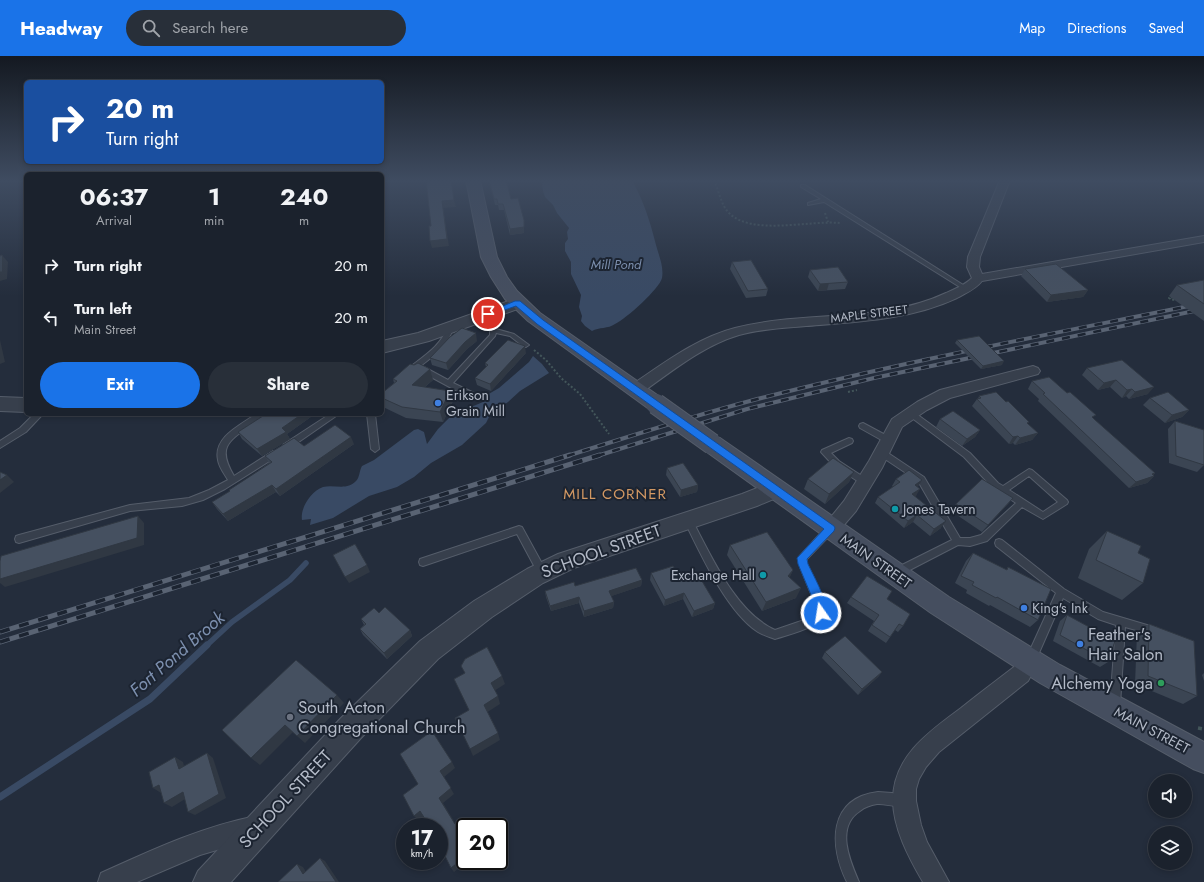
<!DOCTYPE html>
<style>
:root{--surface:#1b222d;--page:#282f39;--text:#f1f3f6;--muted:#a0a4aa;--line:#393f49;--accent:#1a73e8}
body{margin:0;font-family:Jost,sans-serif;background:var(--page);color:var(--text);height:100vh;display:flex;flex-direction:column;font-size:15px;white-space:nowrap}
*{box-sizing:border-box;margin:0}
p{font-size:13px;color:var(--muted)}
.icon{flex:none;width:22px;height:22px;fill:none;stroke:currentColor;stroke-width:2;stroke-linecap:round;stroke-linejoin:round}
.map{position:relative;flex:1;overflow:hidden}
.panel{position:absolute;left:24px;top:116px;width:360px;height:244px;display:flex;flex-direction:column;background:var(--surface);border-radius:6px;box-shadow:0 2px 6px #0003,0 0 0 1px var(--line)}
.panel>*{flex:none}
.banner{position:absolute;left:24px;top:24px;width:360px;height:84px;border-radius:6px;box-shadow:0 2px 6px #0003,0 0 0 1px var(--line);background:#1a4fa0;color:#fff;overflow:hidden}
.buttons{position:absolute;left:1148px;top:718px;display:grid;gap:8px}
.buttons a{display:grid;place-items:center;width:44px;height:44px;border-radius:50%;background:var(--surface);box-shadow:0 2px 6px #0003,0 0 0 1px var(--line);font-size:20px}
.speed{position:absolute;left:396px;top:762px;display:flex;gap:8px;font-size:20px;font-weight:700;text-align:center}
.speed>*{display:grid;place-content:center;width:52px;height:52px;border-radius:50%;background:var(--surface);box-shadow:0 2px 6px #0003,0 0 0 1px var(--line);line-height:1}
.speed small{font-size:10px;font-weight:400}
.speed .limit{border:2px solid #111;border-radius:6px;background:#fff;color:#111}
.pin{position:absolute;display:grid;place-items:center;width:34px;height:34px;color:#fff;margin:-17px;border:2px solid #fff;border-radius:50%;box-shadow:0 1px 4px #0007}
.me{position:absolute;width:44px;margin:-22px;rotate:347deg;stroke-linejoin:round;filter:drop-shadow(0 0 3px #0008)}
.turn{display:flex;align-items:center;gap:14px;height:84px;padding:0 16px;font-size:18px}
.turn .icon{width:52px;height:52px;stroke-width:2.5}
.turn b{display:block;font-size:28px;line-height:34px}
.eta{display:flex;justify-content:space-evenly;align-items:center;height:68px;text-align:center}
.eta b{font-size:24px;font-weight:700;line-height:28px}
.primary-button{display:flex;gap:8px;margin-top:auto;padding:8px 16px}
.primary-button a{flex:1;height:46px;border-radius:24px;background:var(--accent);color:#fff;font-size:16px;font-weight:700;line-height:46px;text-align:center}
.primary-button a+a{background:var(--page);color:var(--text)}
ul{padding:0;list-style:none}
li{display:flex;align-items:center;gap:12px;height:52px;padding:0 16px}
li div{flex:1}
li b{display:block;font-size:15px}
li em{font-style:normal}
header{display:flex;align-items:center;gap:24px;box-sizing:border-box;height:56px;padding:0 20px;background:var(--accent);color:#fff}
header strong{font-size:19px}
nav{display:flex;gap:22px;margin-inline-start:auto;font-size:14px}
.search{width:280px;height:36px;background:var(--page);display:flex;align-items:center;gap:10px;box-sizing:border-box;padding:0 14px;border-radius:22px;color:var(--muted);font-size:15px}
.map>svg:first-child{display:block}
.water{fill:#394a64}
.lines{fill:none;stroke-linecap:round;stroke-linejoin:round}
.stream-far1{stroke:#394a64;stroke-width:5.5}
.stream{stroke:#394a64;stroke-width:7}
.service-casing{stroke:#555d6a;stroke-width:2}
.minor-casing{stroke:#555d6a;stroke-width:2}
.tertiary-casing{stroke:#555d6a;stroke-width:2}
.secondary-casing{stroke:#555d6a;stroke-width:2}
.path-far1{stroke:#43565a;stroke-width:2;stroke-dasharray:2 2;stroke-linecap:butt}
.path{stroke:#43565a;stroke-width:3.5;stroke-dasharray:4 4;stroke-linecap:butt}
.service{fill:#373f4c;fill-rule:evenodd}
.minor{fill:#373f4c;fill-rule:evenodd}
.tertiary{fill:#373f4c;fill-rule:evenodd}
.secondary{fill:#454e5f;fill-rule:evenodd}
.rail-far1-casing{stroke:#596373;stroke-width:4}
.rail-casing{stroke:#596373;stroke-width:5}
.rail-far1{stroke:#1c2431;stroke-width:2.5;stroke-dasharray:8;stroke-linecap:butt}
.rail{stroke:#1c2431;stroke-width:3.5;stroke-dasharray:10;stroke-linecap:butt}
.secondary-bridge-casing{stroke:#555d6a;stroke-width:22;stroke-linecap:butt}
.secondary-bridge{stroke:#454e5f;stroke-width:20}
.wall{fill:#3b4553}
.shaded-wall{fill:#303843}
.building{fill:#455060;stroke:#303843}
.route{fill:#1a73e8;stroke:#114b97}
.shop-dot{fill:#3f7fe0;stroke:#1c2431;stroke-width:1.5}
.culture-dot{fill:#0f9aa8;stroke:#1c2431;stroke-width:1.5}
.leisure-dot{fill:#2e9e5b;stroke:#1c2431;stroke-width:1.5}
.worship-dot{fill:#6b7280;stroke:#1c2431;stroke-width:1.5}
.labels{text-anchor:middle;stroke-width:4;stroke-linejoin:round;paint-order:stroke}
.far-street-label{font-size:12px;fill:#b3bac7;stroke:#1c2431}
.far-water-label{font-size:13px;font-style:italic;fill:#7c8fae;stroke:#1c2431}
.poi-label{font-size:14px;fill:#b3bac7;stroke:#1c2431;text-anchor:start}
.street-label{font-size:14px;fill:#b3bac7;stroke:#1c2431}
.neighbourhood-label{font-size:15px;letter-spacing:1px;fill:#d29863;stroke:#1c2431}
.near-street-label{font-size:17px;fill:#b3bac7;stroke:#1c2431}
.near-poi-label{font-size:17px;fill:#b3bac7;stroke:#1c2431;text-anchor:start}
.near-water-label{font-size:18px;font-style:italic;fill:#7c8fae;stroke:#1c2431}
</style>
<header>
<strong>Headway</strong>
<div class="search"><svg class="icon" aria-label="search" viewBox="0 0 24 24"><circle cx="10" cy="10" r="6"/><path d="M15 15l6 6"/></svg>Search here</div>
<nav><a>Map</a><a>Directions</a><a>Saved</a></nav>
</header>
<div class="map">
<svg width="1204" height="826" viewBox="0 0 1204 826">
<rect width="100%" height="100%" fill="#242d3c"/>
<g class="water">
<path d="M542,124H632C644,146 650,165 656,189C659,200 664,211 662,222C660,232 626,263 615,268C608,273 599,271 592,275L585,270L581,265L582,260L579,251L581,239L571,218V206L565,195V187L568,183L567,176L569,172L557,157L553,149L545,141L543,135Z"/>
<path d="M533,300L542,308L549,317L520,335L508,346L490,359L486,367L462,389L431,407L414,421L397,431L369,440L333,462L310,469L311,463L302,464C300,452 311,435 323,431C334,428 347,435 356,425C360,421 359,415 362,410L374,404L414,374L418,373L424,376L427,388L438,373L452,359L483,346L487,339L499,332L529,306Z"/>
</g>
<g class="lines">
<path class="stream-far1" d="M206,590L232,566L290,524L306,507"/>
<path class="stream" d="M0,741L150,643L207,589"/>
<g class="service-casing">
<g id="service">
<path d="M801,129H805L968,232L967,233H963L824,146L808,149V147L821,143L801,131Z"/>
<path d="M488,255L491,257L496,273L514,278L529,289L526,291H524L510,280L496,277L495,280L453,327L474,337L475,339L474,341H468L420,315L419,313L420,311H424L448,324L490,279V271L485,257Z"/>
<path d="M450,269L453,271C449,291 429,303 414,315H410L409,313L410,311C424,300 442,289 447,271Z"/>
<path d="M911,354L970,397L998,427L1003,430L1029,413L1032,414L1067,444L1068,446L1067,448L1043,463L1022,451L987,485L970,490L958,489L900,519L897,520L894,519L892,516L894,513L952,484L918,425L879,399L878,397L879,395H885L924,421L960,482H970L981,479L1016,447L992,431L964,401L908,359L907,357L908,355ZM1029,420L1058,446L1043,456L1009,434Z"/>
<path d="M34,358H43L26,376L0,392V385L20,372Z"/>
<path d="M256,358H265C261,363 255,366 250,370C226,386 218,393 234,420L273,395H279L280,397L279,399L225,433L203,444L182,450L130,455L19,487L16,486L15,483L16,480L19,479L130,449L189,442L209,434L228,424C224,417 219,411 218,404C213,381 241,369 256,358Z"/>
<path d="M330,358H339L290,392H284L283,390L284,388Z"/>
<path d="M367,358H375L379,393L375,396L371,393Z"/>
<path d="M863,367L891,382L892,384L891,386H885L860,372L859,370L860,368Z"/>
<path d="M849,382L852,383L853,385L852,387L831,397L839,405L868,424L869,426L868,428H862L833,409L821,396L822,394Z"/>
<path d="M688,461L691,462C711,499 735,556 775,574L810,562L816,555V550L799,508L798,502L827,470L830,469L833,470L834,473L833,476L807,503V508C812,519 824,541 826,551C829,570 789,578 775,583C770,581 763,579 758,576C727,556 700,497 684,464L685,462Z"/>
<path d="M519,470L522,471L545,513L547,516L545,519L542,520L539,519L517,478L423,510L420,509L419,506L420,503Z"/>
<path d="M999,483L1002,484L1064,533L1103,556L1157,572L1159,575L1157,578L1154,579L1125,571L1120,649L1119,653L1115,654L1111,653L1110,649L1116,569L1098,563L1063,542L1035,606L1031,608L1027,606L1026,603L1056,537L996,490L995,487L996,484Z"/>
<path d="M878,736L892,737L907,741L909,745L907,749C898,753 886,747 877,748C870,749 865,751 860,755C835,771 850,805 859,826H847C829,790 828,742 878,736Z"/>
</g>
</g>
<g class="minor-casing">
<g id="minor">
<path d="M1000,124H1010L980,201L979,211L982,218L1204,180V186L982,225C976,233 966,237 957,242C910,264 857,266 806,270C784,272 760,273 739,279C702,290 671,316 640,338L635,339L630,338L628,334L630,330C663,308 696,282 735,272C804,254 880,268 946,237C955,233 965,229 972,222L967,211L968,201Z"/>
<path d="M1033,310L1038,312L1040,315L1038,318L950,342L927,354L902,371L882,412L856,455L837,477L831,479L825,477L822,472L844,445L869,405L892,363L917,346L940,334Z"/>
<path d="M1029,596L1036,598L1039,605L1028,625L939,696L926,711L919,723L916,733V745L921,769L927,786L949,826H923C909,802 893,772 893,744C893,700 930,675 961,652C978,638 996,625 1014,611L1022,598Z"/>
<path d="M256,760L264,764L268,772L264,780L200,799L137,826H98L101,817C152,794 201,771 256,760Z"/>
</g>
</g>
<g class="tertiary-casing">
<g id="tertiary">
<path d="M517,242L523,243L525,247L523,251L429,285L382,297V285L418,277Z"/>
<path d="M0,341L26,342V356L0,355Z"/>
<path d="M775,425L783,427L786,433L783,439L757,450L574,512L543,527L492,561L438,603L361,682L231,826H193L198,815L341,662L420,585L474,545L527,513L558,498L742,438Z"/>
</g>
</g>
<g class="secondary-casing">
<g id="secondary">
<path d="M466,124H480L497,201L507,221L517,235L540,257L663,343L666,348L663,353L656,355L649,353L528,265L505,243L491,221L481,201Z"/>
<path d="M712,380L720,382L949,541L1060,609L1204,686V717L1193,713L1040,627L931,557L704,394L701,388L704,382Z"/>
</g>
</g>
<g class="path-far1">
<path d="M714,124C719,135 721,149 729,157C752,180 809,164 840,167"/>
<path d="M825,157L828,166"/>
<path d="M1173,241L1169,242L1172,244L1176,243"/>
<path d="M534,294L546,304L561,322L580,338L609,378"/>
<path d="M848,336L857,334"/>
</g>
<path class="path" d="M1198,672L1204,673"/>
<use href="#service" class="service"/>
<use href="#minor" class="minor"/>
<use href="#tertiary" class="tertiary"/>
<use href="#secondary" class="secondary"/>
<g class="rail-far1-casing">
<g id="rail-far1">
<path d="M567,400C628,381 689,361 750,345C900,306 1052,278 1204,247"/>
<path d="M597,400L747,353L874,322L1204,253"/>
</g>
</g>
<g class="rail-casing">
<g id="rail">
<path d="M0,576L570,399"/>
<path d="M0,586L600,399"/>
</g>
</g>
<use href="#rail-far1" class="rail-far1"/>
<use href="#rail" class="rail"/>
<g class="secondary-bridge-casing">
<path id="secondary-bridge" d="M656,348L712,388"/>
</g>
<use href="#secondary-bridge" class="secondary-bridge"/>
</g>
<g class="wall">
<path d="M489,124H506L511,143L524,171V177L510,179L504,154H499L498,149H495Z"/>
<path d="M732,206L768,233L766,240L746,242L730,213Z"/>
<path d="M1025,213L1088,234L1083,241L1047,246L1021,220Z"/>
<path d="M810,214L848,226L845,233L818,235L808,221Z"/>
<path d="M1204,224V265L1169,240L1177,229Z"/>
<path d="M957,284L1002,309L981,313L955,287Z"/>
<path d="M477,285L467,293L448,314L432,309L430,302Z"/>
<path d="M526,297L491,335L477,329L475,322L486,311L485,307Z"/>
<path d="M414,309L430,313L433,324L425,331L450,335L453,345L443,366L406,362L383,351L382,349V337L394,327L393,323Z"/>
<path d="M1087,312L1148,338L1129,343L1126,340L1122,342L1110,331L1098,334L1082,319Z"/>
<path d="M1032,325L1093,363L1155,417L1153,419L1154,420L1147,427L1129,432L1038,345L1039,343L1028,333Z"/>
<path d="M979,340L1028,368L1038,377L1032,384L1015,389L1013,387L1009,388L972,350L977,343H978Z"/>
<path d="M1150,342L1189,354L1182,361L1165,367L1143,349Z"/>
<path d="M266,358H315L287,378L290,383L262,400L242,383L238,376Z"/>
<path d="M940,363L980,374L975,381L962,390L936,371Z"/>
<path d="M1175,365L1204,374V409L1197,416L1169,407L1168,373Z"/>
<path d="M354,388L280,440L276,436L228,465L217,453L212,446L230,435L269,407L265,400L304,390Z"/>
<path d="M667,412L698,429L697,436L680,441L666,419Z"/>
<path d="M854,416L849,426L825,448L804,433L808,423Z"/>
<path d="M896,423L918,431L916,440H915L941,472L930,480L913,466L904,472L875,447L878,441L893,431L892,430Z"/>
<path d="M1013,442L1007,449L982,476L951,455L956,448Z"/>
<path d="M1107,475L1138,497L1143,527L1122,544L1078,522L1089,493Z"/>
<path d="M730,489L793,514L789,522L796,542L762,555L727,499Z"/>
<path d="M973,497L1006,514L1008,511L1038,564L1030,571L990,549L989,550L966,537L967,534L955,527L966,505Z"/>
<path d="M651,517L679,521L715,547L713,553L692,561L683,543L664,550L650,524Z"/>
<path d="M642,524L641,530L611,540L614,546L613,552L584,561L579,547L551,555L546,541L545,535L575,530Z"/>
<path d="M851,541L887,543L903,570L898,576L895,574L886,587L868,575L874,565L847,547Z"/>
<path d="M379,557L410,574L412,580L387,603L363,579L360,573L364,569L361,563Z"/>
<path d="M1067,559L1108,606L1100,611L1053,585L1060,565Z"/>
<path d="M1149,568L1197,640L1183,648L1135,628L1137,577Z"/>
<path d="M825,596L882,616L878,621L858,639L822,602Z"/>
<path d="M1204,617V625L1202,619Z"/>
</g>
<g class="shaded-wall">
<path d="M454,144L456,151L443,152L449,190L432,192L430,185L442,145Z"/>
<path d="M524,164V177L510,179V173Z"/>
<path d="M2,199L8,206L7,223L0,225V216Z"/>
<path d="M829,227L827,234L818,235L820,228Z"/>
<path d="M1088,234L1083,241L1047,246L1051,239Z"/>
<path d="M476,277L477,285L467,293L448,314L446,307L465,286Z"/>
<path d="M0,284L5,306L0,308Z"/>
<path d="M525,290L526,297L491,335L490,328Z"/>
<path d="M1004,305L1002,309L981,313L983,310Z"/>
<path d="M430,313L433,324L415,339L412,329Z"/>
<path d="M1116,324L1110,331L1098,334L1104,327Z"/>
<path d="M1154,331L1148,338L1129,343L1135,336Z"/>
<path d="M1132,333L1126,340L1122,342L1127,334Z"/>
<path d="M450,335L453,345L443,366L440,356Z"/>
<path d="M1189,354L1182,361L1165,367L1172,359Z"/>
<path d="M302,358H315L287,378L290,383L262,400L257,393L282,372Z"/>
<path d="M980,374L975,381L962,390L967,383Z"/>
<path d="M1038,377L1032,384L1015,389L1020,382Z"/>
<path d="M1018,380L1013,387L1009,388L1013,381Z"/>
<path d="M351,381L354,388L280,440L276,433Z"/>
<path d="M854,416L849,426L825,448L829,438Z"/>
<path d="M1155,417L1151,421L1154,420L1147,427L1129,432L1136,426Z"/>
<path d="M7,419L14,426L0,437V424Z"/>
<path d="M922,424L918,431L915,429Z"/>
<path d="M272,429L276,436L228,465L223,458Z"/>
<path d="M698,429L697,436L680,441L681,434Z"/>
<path d="M920,433L916,440L908,445L912,438Z"/>
<path d="M1013,442L1007,449L982,476L988,469Z"/>
<path d="M917,459L913,466L904,472L908,465Z"/>
<path d="M138,460L144,467V489L5,531L0,527V523Z"/>
<path d="M946,465L941,472L930,480L934,473Z"/>
<path d="M367,509L370,516L349,527L345,521Z"/>
<path d="M793,514L789,523L788,520Z"/>
<path d="M642,524L641,530L609,541V535Z"/>
<path d="M801,532L796,542L762,555L766,546Z"/>
<path d="M684,537L683,543L664,550L665,544Z"/>
<path d="M579,541V547L551,555L550,550Z"/>
<path d="M614,546L613,552L584,561V555Z"/>
<path d="M715,547L713,553L692,561L694,555Z"/>
<path d="M410,574L412,580L387,603L384,597Z"/>
<path d="M882,616L878,621L858,639L862,633Z"/>
<path d="M502,620L505,628L494,635L491,627Z"/>
<path d="M337,639L344,647L305,687L297,680Z"/>
<path d="M498,640L500,648L486,657L484,649Z"/>
<path d="M285,669L293,676L260,709L251,702Z"/>
<path d="M498,677L500,684L473,700L470,693Z"/>
<path d="M207,697L213,702L226,742L195,759L188,756Z"/>
<path d="M175,701L183,706L186,718L179,713Z"/>
<path d="M452,706L455,712L444,721L454,738L443,747L459,773L439,742L440,715Z"/>
<path d="M159,729L161,737L153,732Z"/>
<path d="M183,736L190,740L172,751L164,747Z"/>
<path d="M420,755L424,760L419,765L414,760Z"/>
<path d="M465,801V805H468L454,816L451,812Z"/>
<path d="M320,802L325,805L339,826H336Z"/>
<path d="M297,808L303,811L309,821L303,818Z"/>
</g>
<g class="building">
<path d="M426,124H451L454,144L442,145L447,183L430,185L429,170H431Z"/>
<path d="M489,124H506L511,143L518,142L524,164V171L510,173L503,148H498L497,143H494Z"/>
<path d="M2,199V216H0V200Z"/>
<path d="M751,204L768,233L748,235L732,206Z"/>
<path d="M1056,208L1088,234L1051,239L1025,213Z"/>
<path d="M838,211L848,226L820,228L810,214Z"/>
<path d="M1204,224V248L1177,229Z"/>
<path d="M462,272L476,277L465,286L446,307L430,302L450,281Z"/>
<path d="M979,280L1004,305L983,310L957,284Z"/>
<path d="M508,284L525,290L490,328L475,322L488,309L485,307Z"/>
<path d="M1122,304L1154,331L1135,336L1132,333L1127,334L1116,324L1104,327L1087,312Z"/>
<path d="M418,307L430,313L412,329L450,335L440,356L402,351L382,342V337L397,325L393,323L410,308L414,309Z"/>
<path d="M1049,321L1067,337L1070,336L1096,359L1092,361L1094,363L1155,417L1152,418L1154,420L1136,426L1043,338L1045,337L1032,325Z"/>
<path d="M996,336L1006,346L1008,345L1029,366L1027,367L1038,377L1020,382L1018,380L1013,381L977,343L981,342L979,340Z"/>
<path d="M1168,336L1189,354L1172,359L1150,342Z"/>
<path d="M953,355L980,374L967,383L940,363Z"/>
<path d="M266,358H302L282,372L286,376L257,393L238,376Z"/>
<path d="M1175,365L1204,374V409L1176,400Z"/>
<path d="M335,369L351,381L276,433L272,429L223,458L212,446L230,435L229,434L272,406L265,400L294,382L304,390Z"/>
<path d="M833,402L854,416L829,438L808,423Z"/>
<path d="M683,407L698,429L681,434L667,412Z"/>
<path d="M909,414L922,424L915,429L920,433L912,438L946,465L934,473L917,459L908,465L878,441L900,426L896,423Z"/>
<path d="M0,416L7,419L0,424Z"/>
<path d="M982,423L1013,442L988,469L956,448Z"/>
<path d="M138,460L137,482L0,523V505L1,500Z"/>
<path d="M1107,475L1141,490L1138,497L1150,503L1143,527L1096,504Z"/>
<path d="M767,476L793,514L788,520L801,532L766,546L730,489Z"/>
<path d="M355,488L367,509L345,521L333,499Z"/>
<path d="M973,497L1007,514L1008,511L1051,533L1038,564L997,541L996,542L972,529L974,526L961,520Z"/>
<path d="M673,510L679,521L696,515L715,547L694,555L684,537L665,544L651,517Z"/>
<path d="M636,512L642,524L609,535L614,546L584,555L579,541L550,550L545,535L574,526L575,530Z"/>
<path d="M867,520L892,535L887,543L910,558L903,570L899,568L890,581L872,569L879,559L851,541Z"/>
<path d="M385,551L410,574L384,597L360,573L366,568L361,563L374,552L379,557Z"/>
<path d="M1067,559L1115,585L1108,606L1060,579Z"/>
<path d="M1149,568L1194,585L1197,640L1148,620Z"/>
<path d="M845,580L882,616L862,633L825,596Z"/>
<path d="M487,591L502,620L491,627L498,640L484,649L498,677L470,693L455,662L469,654L454,623L465,617L461,610L465,603Z"/>
<path d="M296,604L337,639L297,680L285,669L251,702L222,674Z"/>
<path d="M432,675L452,706L440,715L451,732L439,742L455,768L461,764L465,771V801L451,812L439,788V771H430L420,755L414,760L403,739L418,728L400,698Z"/>
<path d="M207,697L219,738L188,756L183,736L164,747L159,729L153,732L149,716L175,701L179,713Z"/>
<path d="M320,802L336,826H278L297,808L303,818Z"/>
</g>
<linearGradient id="sky" x2="0" y2="1"><stop stop-color="#141921"/><stop offset="0.52" stop-color="#3f4c61"/><stop offset="1" stop-color="#3f4c61" stop-opacity="0"/></linearGradient>
<rect width="1204" height="240" fill="url(#sky)"/>
<path class="route" d="M515,245H520L543,264L834,470L835,472L834,475L807,503L808,508C814,521 830,548 825,561L821,562L817,561L814,546L798,508L797,502L824,473L537,268L516,250L488,260L484,258Z"/>
<g class="shop-dot">
<circle cx="438" cy="347" r="4"/>
<circle cx="1024" cy="552" r="4"/>
<circle cx="1080" cy="588" r="4"/>
</g>
<g class="culture-dot">
<circle cx="895" cy="453" r="4"/>
<circle cx="763" cy="519" r="4"/>
</g>
<circle class="leisure-dot" cx="1161" cy="627" r="4"/>
<circle class="worship-dot" cx="290" cy="661" r="4"/>
<g class="labels">
<g class="far-street-label">
<text transform="translate(869 258) rotate(-7)" y="4">MAPLE STREET</text>
</g>
<g class="far-water-label">
<text x="616" y="213">Mill Pond</text>
</g>
<g class="poi-label">
<text x="446" y="344">Erikson<tspan x="446" dy="16">Grain Mill</tspan></text>
<text x="903" y="458">Jones Tavern</text>
<text x="755" y="524" text-anchor="end">Exchange Hall</text>
<text x="1032" y="557">King's Ink</text>
</g>
<g class="street-label">
<text transform="translate(876 505) rotate(35)" y="5">MAIN STREET</text>
<text transform="translate(1152 674) rotate(28)" y="5">MAIN STREET</text>
</g>
<g class="neighbourhood-label">
<text x="615" y="443">MILL CORNER</text>
</g>
<g class="near-street-label">
<text transform="translate(601 495) rotate(-20)" y="6">SCHOOL STREET</text>
<text transform="translate(285 743) rotate(-47)" y="6">SCHOOL STREET</text>
</g>
<g class="near-poi-label">
<text x="1088" y="584">Feather's<tspan x="1088" dy="20">Hair Salon</tspan></text>
<text x="1153" y="633" text-anchor="end">Alchemy Yoga</text>
<text x="298" y="657">South Acton<tspan x="298" dy="20">Congregational Church</tspan></text>
</g>
<g class="near-water-label">
<text transform="translate(177 598) rotate(-41)" y="6">Fort Pond Brook</text>
</g>
</g>
</svg>
<div class="buttons">
<a><svg class="icon" aria-label="sound" viewBox="0 0 24 24"><path d="M4 9h4l5-4v14l-5-4H4zM17 9q2 3 0 6"/></svg></a>
<a><svg class="icon" aria-label="layers" viewBox="0 0 24 24"><path d="M12 4l9 5-9 5-9-5zM3 14l9 5 9-5"/></svg></a>
</div>
<div class="speed"><div>17<small>km/h</small></div><div class="limit">20</div></div>
<div class="pin" style="left:488px;top:258px;background:#d93025"><svg class="icon" aria-label="arrive" viewBox="0 0 24 24"><path d="M6 21V4h12l-3 4 3 4H6"/></svg></div>
<svg class="me" style="left:821px;top:557px" viewBox="-20 -20 40 40"><circle r="17" fill="#1a73e8" stroke="#fff" stroke-width="3"/><path d="M0-11L8 9 0 5-8 9z" fill="#fff"/></svg>
<div class="banner">
<div class="turn"><svg class="icon" aria-label="right" viewBox="0 0 24 24"><path d="M7 20v-9h11M14 6l5 5-5 5"/></svg><div><b>20 m</b>Turn right</div></div>
</div>
<section class="panel">
<div class="eta">
<div><b>06:37</b><p>Arrival</p></div>
<div><b>1</b><p>min</p></div>
<div><b>240</b><p>m</p></div>
</div>
<ul>
<li><svg class="icon" aria-label="right" viewBox="0 0 24 24"><path d="M7 20v-9h11M14 6l5 5-5 5"/></svg><div><b>Turn right</b></div><em>20 m</em></li>
<li><svg class="icon" aria-label="left" viewBox="0 0 24 24"><path d="M17 20v-9H6M10 6l-5 5 5 5"/></svg><div><b>Turn left</b><p>Main Street</p></div><em>20 m</em></li>
</ul>
<div class="primary-button"><a>Exit</a><a>Share</a></div>
</section>
</div>
